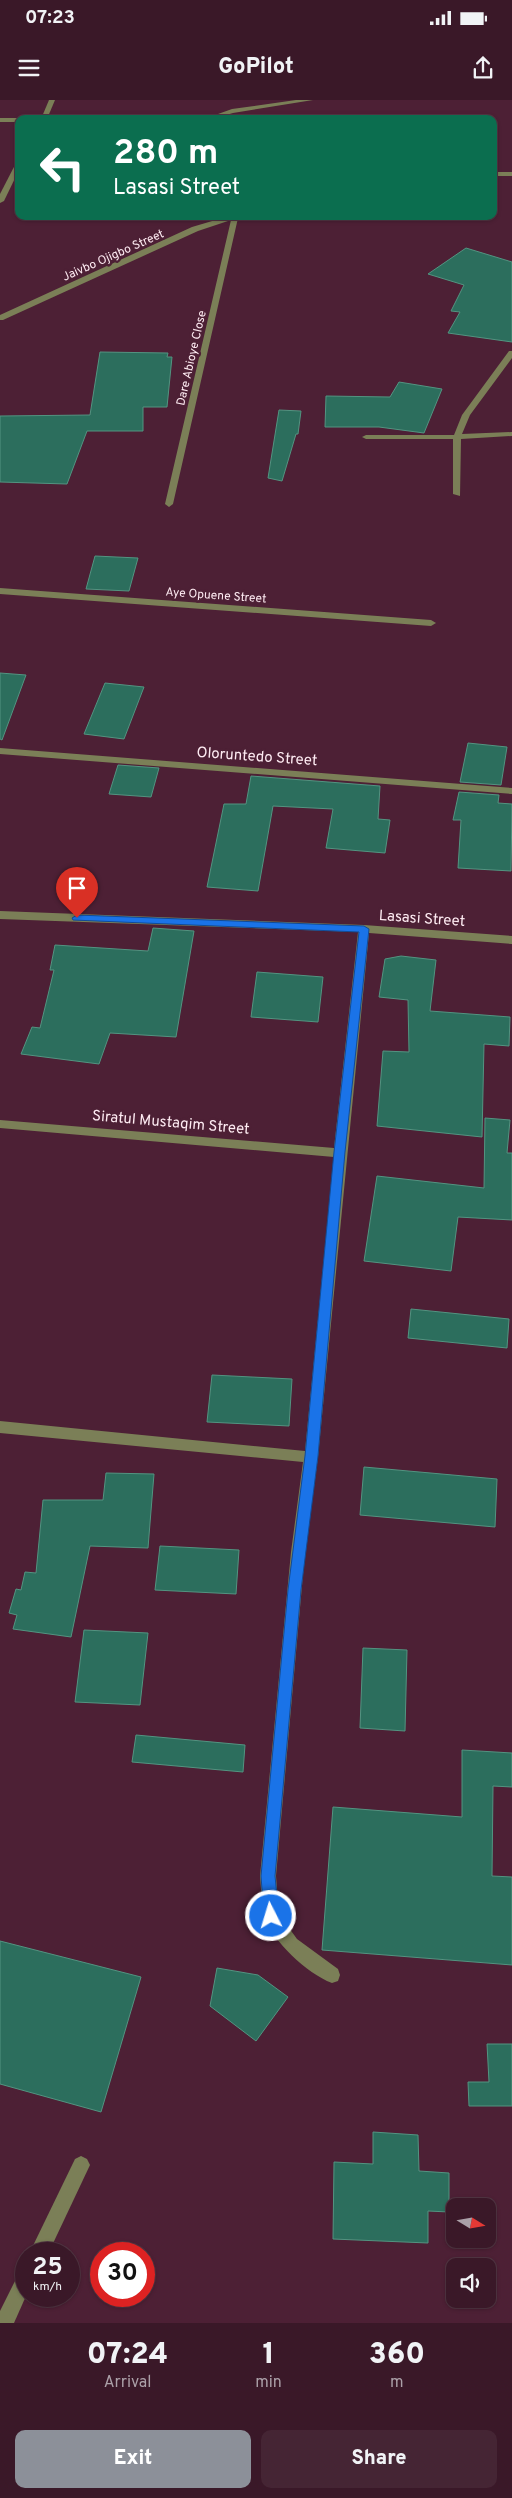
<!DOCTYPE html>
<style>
:root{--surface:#3a1828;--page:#452534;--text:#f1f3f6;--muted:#aba0a8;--line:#543745;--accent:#8c9099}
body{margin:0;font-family:Overpass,sans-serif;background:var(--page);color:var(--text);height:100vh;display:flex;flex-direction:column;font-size:19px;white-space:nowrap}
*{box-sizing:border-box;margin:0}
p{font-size:16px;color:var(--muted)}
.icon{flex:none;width:28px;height:28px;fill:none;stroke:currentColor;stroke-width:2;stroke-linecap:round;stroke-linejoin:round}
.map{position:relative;height:2223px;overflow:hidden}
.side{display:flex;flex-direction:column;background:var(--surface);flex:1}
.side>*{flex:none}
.hud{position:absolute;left:15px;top:15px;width:482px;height:105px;border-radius:10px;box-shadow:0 1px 4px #0004,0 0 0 1px var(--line);background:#0b6e4f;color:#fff;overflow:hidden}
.needle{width:32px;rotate:101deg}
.controls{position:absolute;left:446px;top:2098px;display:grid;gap:10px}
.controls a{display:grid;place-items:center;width:50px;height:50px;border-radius:10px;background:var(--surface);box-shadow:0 1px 4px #0004,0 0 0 1px var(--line);font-size:25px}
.speed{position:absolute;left:15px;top:2142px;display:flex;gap:10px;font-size:25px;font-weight:700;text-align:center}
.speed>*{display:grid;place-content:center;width:65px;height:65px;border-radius:50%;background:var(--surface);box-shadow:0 1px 4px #0004,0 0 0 1px var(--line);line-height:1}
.speed small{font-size:12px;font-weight:400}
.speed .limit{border:8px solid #d22;background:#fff;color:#111}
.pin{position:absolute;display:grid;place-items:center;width:42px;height:42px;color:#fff;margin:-51px -21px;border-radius:50% 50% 50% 0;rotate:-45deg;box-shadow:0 0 5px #0007}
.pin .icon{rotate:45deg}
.me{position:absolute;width:55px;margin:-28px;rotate:355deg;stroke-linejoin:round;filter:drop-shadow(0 0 4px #0008)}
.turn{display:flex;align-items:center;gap:18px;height:105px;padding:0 15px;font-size:22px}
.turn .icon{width:65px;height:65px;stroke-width:2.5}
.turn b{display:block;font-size:35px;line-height:42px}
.eta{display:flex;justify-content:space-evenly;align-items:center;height:85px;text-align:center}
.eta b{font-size:30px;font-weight:800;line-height:35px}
.action{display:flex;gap:10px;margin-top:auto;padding:10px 15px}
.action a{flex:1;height:58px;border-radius:10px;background:var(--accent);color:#fff;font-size:20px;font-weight:800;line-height:58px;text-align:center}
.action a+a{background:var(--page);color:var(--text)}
.status{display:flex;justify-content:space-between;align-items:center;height:35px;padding:0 25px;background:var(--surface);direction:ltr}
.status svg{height:14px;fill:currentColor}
header{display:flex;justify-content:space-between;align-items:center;height:65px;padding:0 15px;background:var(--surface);font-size:22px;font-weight:800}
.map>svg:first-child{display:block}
.building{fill:#2c6e5d;stroke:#539481}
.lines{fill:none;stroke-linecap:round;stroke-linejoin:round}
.minor{fill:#7b7f57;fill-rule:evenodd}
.route{fill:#1a73e8;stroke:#114b97}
.labels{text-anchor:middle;stroke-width:5;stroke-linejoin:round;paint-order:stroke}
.far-street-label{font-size:12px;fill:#feebf2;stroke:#4d2035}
.street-label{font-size:15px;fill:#feebf2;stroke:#4d2035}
</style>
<div class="status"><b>07:23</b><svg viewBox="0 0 49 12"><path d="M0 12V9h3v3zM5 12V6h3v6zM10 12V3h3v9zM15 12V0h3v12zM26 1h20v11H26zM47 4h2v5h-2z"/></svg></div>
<header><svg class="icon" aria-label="menu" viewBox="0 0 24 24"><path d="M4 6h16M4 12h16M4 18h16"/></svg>GoPilot<svg class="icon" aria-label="share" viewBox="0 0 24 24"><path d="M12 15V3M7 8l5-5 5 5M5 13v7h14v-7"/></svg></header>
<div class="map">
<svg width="512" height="2223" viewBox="0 0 512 2223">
<rect width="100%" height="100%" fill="#4d2035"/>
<g class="building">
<path d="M466,148L512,162V242L448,233L460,212L451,211L464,185L428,174Z"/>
<path d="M100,252L168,253L167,257H172L167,307H143V331H87L67,384L0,382V316L90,315Z"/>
<path d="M399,282L442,289L424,333L379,327H325L326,296L390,297Z"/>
<path d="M279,310L301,311L298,334H296L282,381L268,378Z"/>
<path d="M95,456L138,458L129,491L86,489Z"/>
<path d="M0,573L26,575L2,640L0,639Z"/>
<path d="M105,583L144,587L124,639L84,634Z"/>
<path d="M468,643L507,647L501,685L460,682Z"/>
<path d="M118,665L159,668L151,697L109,694Z"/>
<path d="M251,676L380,686L378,719L390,720L385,753L326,748L333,709L273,706L258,791L207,787L224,704H246Z"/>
<path d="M459,692L499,695L498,703L512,704L511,771L458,768L461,720H453Z"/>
<path d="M153,828L194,831L176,937L110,933L99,964L21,954L32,927L40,928L54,870H50L55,845L148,851Z"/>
<path d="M401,856L436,860L430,911L510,917L509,946L484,944L482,1037L377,1026L383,951L409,952L408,900L379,897L385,859Z"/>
<path d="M257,872L323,877L318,922L251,917Z"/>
<path d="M485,1018L510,1020L507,1053H512V1120L458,1117L451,1171L364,1161L377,1076L484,1088Z"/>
<path d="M411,1209L509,1219L507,1248L408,1238Z"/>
<path d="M212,1275L292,1279L289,1326L207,1322Z"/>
<path d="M364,1367L497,1379L495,1427L360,1415Z"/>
<path d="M106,1373L154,1374L148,1448L90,1446L71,1537L13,1529L17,1515L9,1513L16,1489L21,1490L25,1472L36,1473L43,1400H103Z"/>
<path d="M160,1446L239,1450L236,1494L155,1490Z"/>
<path d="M84,1530L148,1533L140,1605L75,1602Z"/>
<path d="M363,1548L407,1550L405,1631L360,1628Z"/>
<path d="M136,1635L245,1645L243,1672L132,1662Z"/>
<path d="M462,1650L512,1653V1687L493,1686L492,1776L512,1777V1865L322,1850L333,1707L462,1717Z"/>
<path d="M0,1841L141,1877L101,2012L0,1984Z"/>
<path d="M217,1868L258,1875L288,1897L256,1941L210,1906Z"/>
<path d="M487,1944H512V2006H469L468,1982H489Z"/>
<path d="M373,2032L418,2035L419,2071L449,2073V2112L428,2111V2143L333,2139L334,2062L373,2064Z"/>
</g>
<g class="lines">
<g class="minor">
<path d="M49,0H55L47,19H41Z"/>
<path d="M296,0H313L233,13L223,16L222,19H216L218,14L232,9Z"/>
<path d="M0,18H19L21,19H19V22H0Z"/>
<path d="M19,61V70L4,101L0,103V94L16,63Z"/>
<rect x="494" y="72" width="18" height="4"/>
<path d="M229,116H240L238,118L173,404L169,407L165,404L231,120L198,131L3,220H0V215L192,127Z"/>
<path d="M509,251H512V258L470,315L462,334L512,332V336L461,339L460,396L453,394V339H366L362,337L366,335H454L462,315Z"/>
<path d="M0,488L431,520L436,523L431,526L0,494Z"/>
<path d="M0,648L512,688V694L0,654Z"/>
<path d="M0,811L364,825L512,836V844L369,833L318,1357L305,1452L276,1776L279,1814L297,1839L338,1869L340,1875L338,1881L332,1883C306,1873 274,1842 263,1816L260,1776L291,1452L303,1362L0,1333V1321L305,1351L334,1057L0,1028V1020L334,1048L358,832L0,819Z"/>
<path d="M81,2056L87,2059L90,2065L48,2154H29L75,2059Z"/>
<path d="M26,2168V2196L14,2223H0V2211L20,2171Z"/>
</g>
</g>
<path class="route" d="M77,815L364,826L369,829L345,1052L318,1356L301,1490L275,1776L279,1816L276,1821L271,1823L266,1821L264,1816L261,1776L288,1490L305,1356L334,1052L359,832L73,820L72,818Z"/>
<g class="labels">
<g class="far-street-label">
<text transform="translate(113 155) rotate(-24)" y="4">Jaivbo Ojigbo Street</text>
<text transform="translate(191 258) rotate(-77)" y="4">Dare Abioye Close</text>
<text transform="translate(216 495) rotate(4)" y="4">Aye Opuene Street</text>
</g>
<g class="street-label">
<text transform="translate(257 656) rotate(4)" y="5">Oloruntedo Street</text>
<text transform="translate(422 818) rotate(4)" y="5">Lasasi Street</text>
<text transform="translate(171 1022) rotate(5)" y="5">Siratul Mustaqim Street</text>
</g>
</g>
</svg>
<div class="controls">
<a><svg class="needle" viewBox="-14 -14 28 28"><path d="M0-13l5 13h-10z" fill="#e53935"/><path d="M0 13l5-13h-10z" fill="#aba0a8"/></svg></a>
<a><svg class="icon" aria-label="sound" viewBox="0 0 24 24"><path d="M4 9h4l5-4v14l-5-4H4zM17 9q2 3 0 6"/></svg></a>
</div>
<div class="speed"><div>25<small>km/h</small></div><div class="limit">30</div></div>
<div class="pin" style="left:77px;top:818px;background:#d93025"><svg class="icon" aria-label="arrive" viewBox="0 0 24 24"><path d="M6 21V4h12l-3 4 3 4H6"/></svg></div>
<svg class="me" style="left:271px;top:1816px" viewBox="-20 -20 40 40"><circle r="17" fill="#1a73e8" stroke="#fff" stroke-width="3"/><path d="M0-11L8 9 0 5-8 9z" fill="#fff"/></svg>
<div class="hud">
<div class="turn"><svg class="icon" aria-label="left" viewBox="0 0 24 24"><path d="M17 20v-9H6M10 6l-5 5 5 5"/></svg><div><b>280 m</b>Lasasi Street</div></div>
</div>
</div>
<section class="side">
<div class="eta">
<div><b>07:24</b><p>Arrival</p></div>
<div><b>1</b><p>min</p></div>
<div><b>360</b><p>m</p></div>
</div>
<div class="action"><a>Exit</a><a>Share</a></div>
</section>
